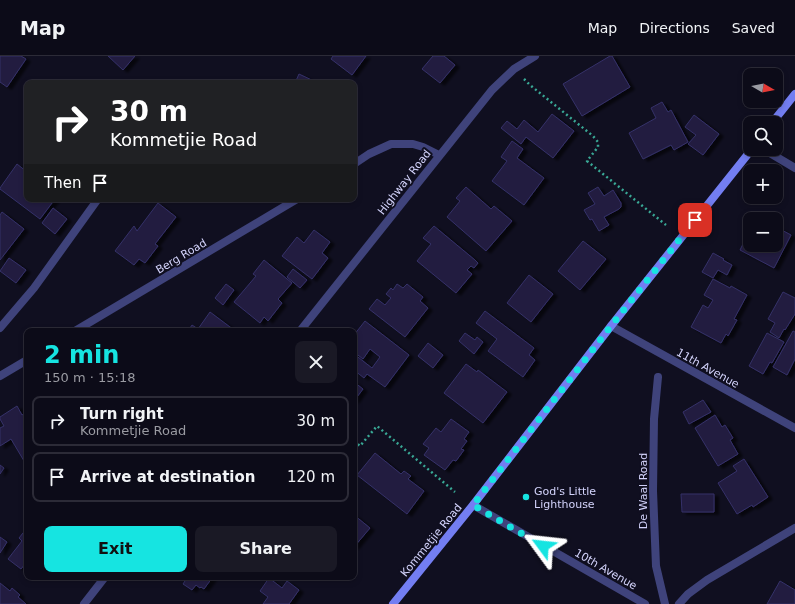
<!DOCTYPE html>
<meta charset="utf-8">
<style>
:root{--surface:#0c0b18;--page:#1a1925;--text:#f1f3f6;--muted:#9a9ba2;--line:#2c2b37;--accent:#16e4e1}
body{margin:0;font-family:"DejaVu Sans",sans-serif;background:var(--page);color:var(--text);height:100vh;display:flex;flex-direction:column;font-size:15px;white-space:nowrap}
*{box-sizing:border-box;margin:0}
p{font-size:13px;color:var(--muted)}
.icon{flex:none;width:22px;height:22px;fill:none;stroke:currentColor;stroke-width:2;stroke-linecap:round;stroke-linejoin:round}
.map{position:relative;flex:1;overflow:hidden}
.sheet{position:absolute;left:24px;top:272px;width:333px;height:252px;display:flex;flex-direction:column;background:var(--surface);border-radius:8px;box-shadow:0 2px 6px #0003,0 0 0 1px var(--line)}
.sheet>*{flex:none}
.guide{position:absolute;left:24px;top:24px;width:333px;height:122px;border-radius:8px;box-shadow:0 2px 6px #0003,0 0 0 1px var(--line);background:#202124;color:#fff;overflow:hidden}
.needle{width:26px;rotate:99deg}
.fabs{position:absolute;left:743px;top:12px;display:grid;gap:8px}
.fabs a{display:grid;place-items:center;width:40px;height:40px;border-radius:8px;background:var(--surface);box-shadow:0 2px 6px #0003,0 0 0 1px var(--line);font-size:20px}
.pin{position:absolute;display:grid;place-items:center;width:34px;height:34px;color:#fff;margin:-17px;border-radius:8px;box-shadow:0 2px 6px #0006}
.me{position:absolute;width:44px;margin:-22px;rotate:300deg;stroke-linejoin:round;filter:drop-shadow(0 0 3px #0008)}
.turn{display:flex;align-items:center;gap:14px;height:84px;padding:0 20px;font-size:18px}
.turn .icon{width:52px;height:52px;stroke-width:2.5}
.turn b{display:block;font-size:28px;line-height:34px}
.then{display:flex;align-items:center;height:38px;padding:0 20px;background:#0003;gap:8px;font-size:15px}
.round{display:grid;place-items:center;flex:none;width:42px;height:42px;border-radius:8px;background:var(--page)}
.overview{display:flex;align-items:center;justify-content:space-between;height:68px;padding:0 20px}
h1{font-size:24px;font-weight:700;line-height:30px;color:var(--accent)}
.primary-button{display:flex;gap:8px;margin-top:auto;padding:8px 20px}
.primary-button a{flex:1;height:46px;border-radius:8px;background:var(--accent);color:#111;font-size:16px;font-weight:700;line-height:46px;text-align:center}
.primary-button a+a{background:var(--page);color:var(--text)}
ul{padding:0;list-style:none}
li{display:flex;align-items:center;gap:12px;height:50px;margin:0 8px 6px;padding:0 12px;border:2px solid var(--line);border-radius:8px}
li div{flex:1}
li b{display:block;font-size:15px}
li em{font-style:normal}
header{display:flex;align-items:center;gap:24px;box-sizing:border-box;height:56px;padding:0 20px;background:var(--surface);border-bottom:1px solid var(--line)}
header strong{font-size:19px}
nav{display:flex;gap:22px;margin-inline-start:auto;font-size:14px}
.map>svg:first-child{display:block}
.building{fill:#201d3f;stroke:#363169;filter:url(#shadow)}
.lines{fill:none;stroke-linecap:round;stroke-linejoin:round}
.path{stroke:#39a895;stroke-width:2.5;stroke-dasharray:2 3;stroke-linecap:butt}
.street{stroke:#3f437b;stroke-width:8}
.secondary{stroke:#737ef2;stroke-width:8}
.route{stroke:#16e4e1;stroke-width:7;stroke-dasharray:0 12.6}
.poi-dot{fill:#16e4e1;stroke:#100f20;stroke-width:1.5}
.labels{text-anchor:middle;stroke-width:4;stroke-linejoin:round;paint-order:stroke}
.street-label{font-size:11px;fill:#d3d3fb;stroke:#100f20}
.poi-label{font-size:11px;fill:#d3d3fb;stroke:#100f20;text-anchor:start}
</style>
<header>
<strong>Map</strong>
<nav><a>Map</a><a>Directions</a><a>Saved</a></nav>
</header>
<div class="map">
<svg width="795" height="548" viewBox="0 0 795 548">
<defs>
<filter id="shadow"><feDropShadow dx="4.5" dy="2.5" stdDeviation="1" flood-color="#0009"/></filter>
</defs>
<rect width="100%" height="100%" fill="#100f20"/>
<g class="building">
<path d="M0,0H21L26,3L7,31L0,26Z"/>
<path d="M108,0H135L123,14Z"/>
<path d="M333,0H366L352,19L331,3Z"/>
<path d="M433,0H444L455,9L440,27L422,13Z"/>
<path d="M610,0H612L630,31L582,60L563,28Z"/>
<path d="M299,18L318,27H295Z"/>
<path d="M662,46L668,56L671,54L688,86L674,94L671,89L643,103L629,77L656,62L651,52Z"/>
<path d="M552,58L574,75L553,102L526,81L521,88L501,72L507,65L517,73L524,64L538,76Z"/>
<path d="M694,59L719,78L703,99L688,88L696,79L685,71Z"/>
<path d="M512,85L523,93L517,102L544,122L524,149L492,125L507,105L501,101Z"/>
<path d="M17,108L27,116V143H55L40,163L0,133V132Z"/>
<path d="M466,131L491,153L494,150L512,165L486,195L447,161L460,145L456,142Z"/>
<path d="M598,131L604,140L613,134L621,147V151L619,153L604,161L609,169L599,175L592,163L590,164L584,154L595,148L588,137Z"/>
<path d="M158,147L176,161L155,188L158,190L145,207L139,203L134,209L115,195L134,170L137,175Z"/>
<path d="M53,152L67,163L55,178L42,167Z"/>
<path d="M2,156L24,173L0,204V159Z"/>
<path d="M434,170L475,204L478,207L474,212L471,210L467,214L472,218L456,237L417,205L431,188L423,182Z"/>
<path d="M776,171L791,179L774,212L740,194L750,174V189H776Z"/>
<path d="M314,174L330,186L322,197L328,202L312,223L282,200L297,181L304,187Z"/>
<path d="M583,185L606,203L580,234L558,215Z"/>
<path d="M713,197L724,203L723,204L732,209L727,219L718,214L713,222L702,216Z"/>
<path d="M9,202L26,214L16,227L0,215Z"/>
<path d="M264,204L292,227L278,243L282,247L268,265L264,261L260,267L234,246L256,220L253,218Z"/>
<path d="M293,213L307,224L300,232L287,221Z"/>
<path d="M529,219L553,238L531,266L507,247Z"/>
<path d="M713,223L730,232L731,230L747,239L734,263L737,264L728,280L726,278L721,287L691,271L703,249L708,252L713,244L704,239Z"/>
<path d="M226,228L234,234L223,249L215,242Z"/>
<path d="M397,228L403,232L407,228L423,241L420,245L428,252L405,281L369,253L377,243L385,249L391,242L386,238L391,232L393,234Z"/>
<path d="M783,236L795,242V258L785,274L784,273L779,282L770,276L775,267L768,263Z"/>
<path d="M485,255L534,292L529,299L535,304L523,321L488,295L497,283L476,267Z"/>
<path d="M210,256L234,274L233,275H188L192,269L198,273Z"/>
<path d="M365,265L409,299L385,331L367,318L364,322L354,314V298L372,312L380,301L370,293L363,303L354,296V279Z"/>
<path d="M793,275L795,276V303L787,319L773,311Z"/>
<path d="M465,277L475,284L477,281L483,286L474,298L459,285Z"/>
<path d="M767,277L784,286L772,307L770,306L763,318L749,310Z"/>
<path d="M428,287L443,299L433,312L418,300Z"/>
<path d="M466,308L477,316L478,314L507,336L483,367L444,337Z"/>
<path d="M354,326L363,333L354,345Z"/>
<path d="M703,344L711,356L689,368L683,356Z"/>
<path d="M17,350L22,359L25,357L27,361V410L11,383L0,390V372L4,370L0,363V361Z"/>
<path d="M715,359L722,371L725,369L733,382L730,384L738,398L718,410L695,372Z"/>
<path d="M451,363L469,376L464,383L467,385L461,393L464,394L456,405L453,404L445,414L424,399L429,392L423,388L436,372L441,376Z"/>
<path d="M375,397L401,418L404,415L411,420L408,423L424,435L407,458L357,419Z"/>
<path d="M744,403L768,441L753,451L752,449L737,458L718,427L737,415L733,410Z"/>
<path d="M0,409L4,412L0,418Z"/>
<path d="M681,438H714V456H682Z"/>
<path d="M354,459L370,472L354,491Z"/>
<path d="M27,472V509L25,508L21,513L8,503L22,485L19,482Z"/>
<path d="M0,481L7,486L0,497Z"/>
<path d="M185,521H210L212,522L204,533L201,531L200,532L196,529L192,534L183,528L187,522Z"/>
<path d="M269,522L282,532L287,525L299,534L289,548H263L268,541L260,535Z"/>
<path d="M780,525L795,534V548H767Z"/>
<path d="M0,527L10,535L12,532L20,539L18,541L26,548H0Z"/>
</g>
<g class="lines">
<g class="path">
<path d="M524,23L530,29L593,80L598,86V91L587,105L666,169"/>
<path d="M354,385L360,390L377,370L455,436"/>
</g>
<g class="street">
<path d="M763,93L795,112"/>
<path d="M354,108L369,98L391,88H413L423,91L439,99"/>
<path d="M611,270L795,372"/>
<path d="M0,272L34,232L98,143"/>
<path d="M75,275L297,143"/>
<path d="M300,275L492,34L514,13L535,0"/>
<path d="M0,320L27,304"/>
<path d="M658,321L654,363L653,435L656,510L665,548"/>
<path d="M473,449L645,548"/>
<path d="M84,548L105,521"/>
<path d="M679,548L688,538L707,524L795,472"/>
</g>
<g class="secondary">
<path d="M772,67L795,38"/>
<path d="M393,548L473,449L611,270L752,93"/>
</g>
</g>
<g class="lines">
<path class="route" d="M543,490L473,449L611,270L695,164"/>
</g>
<circle class="poi-dot" cx="526" cy="441" r="4"/>
<g class="labels">
<g class="street-label">
<text transform="translate(404 126) rotate(-52)" y="4">Highway Road</text>
<text transform="translate(181 200) rotate(-31)" y="4">Berg Road</text>
<text transform="translate(708 312) rotate(29)" y="4">11th Avenue</text>
<text transform="translate(643 435) rotate(-90)" y="4">De Waal Road</text>
<text transform="translate(431 484) rotate(-51)" y="4">Kommetjie Road</text>
<text transform="translate(606 513) rotate(30)" y="4">10th Avenue</text>
</g>
<g class="poi-label">
<text x="534" y="439">God's Little<tspan x="534" dy="13">Lighthouse</tspan></text>
</g>
</g>
</svg>
<div class="fabs">
<a><svg class="needle" viewBox="-14 -14 28 28"><path d="M0-13l5 13h-10z" fill="#e53935"/><path d="M0 13l5-13h-10z" fill="#9a9ba2"/></svg></a>
<a><svg class="icon" aria-label="search" viewBox="0 0 24 24"><circle cx="10" cy="10" r="6"/><path d="M15 15l6 6"/></svg></a>
<a>+</a>
<a>−</a>
</div>
<div class="pin" style="left:695px;top:164px;background:#d93025"><svg class="icon" aria-label="arrive" viewBox="0 0 24 24"><path d="M6 21V4h12l-3 4 3 4H6"/></svg></div>
<svg class="me" style="left:543px;top:490px" viewBox="-20 -20 40 40"><path d="M0-17L14 15 0 8-14 15z" fill="#16e4e1" stroke="#fff" stroke-width="4"/></svg>
<div class="guide">
<div class="turn"><svg class="icon" aria-label="right" viewBox="0 0 24 24"><path d="M7 20v-9h11M14 6l5 5-5 5"/></svg><div><b>30 m</b>Kommetjie Road</div></div>
<div class="then">Then<svg class="icon" aria-label="arrive" viewBox="0 0 24 24"><path d="M6 21V4h12l-3 4 3 4H6"/></svg></div>
</div>
<section class="sheet">
<div class="overview"><div><h1>2 min</h1><p>150 m · 15:18</p></div><a class="round"><svg class="icon" aria-label="close" viewBox="0 0 24 24"><path d="M6 6l12 12M18 6L6 18"/></svg></a></div>
<ul>
<li><svg class="icon" aria-label="right" viewBox="0 0 24 24"><path d="M7 20v-9h11M14 6l5 5-5 5"/></svg><div><b>Turn right</b><p>Kommetjie Road</p></div><em>30 m</em></li>
<li><svg class="icon" aria-label="arrive" viewBox="0 0 24 24"><path d="M6 21V4h12l-3 4 3 4H6"/></svg><div><b>Arrive at destination</b></div><em>120 m</em></li>
</ul>
<div class="primary-button"><a>Exit</a><a>Share</a></div>
</section>
</div>
